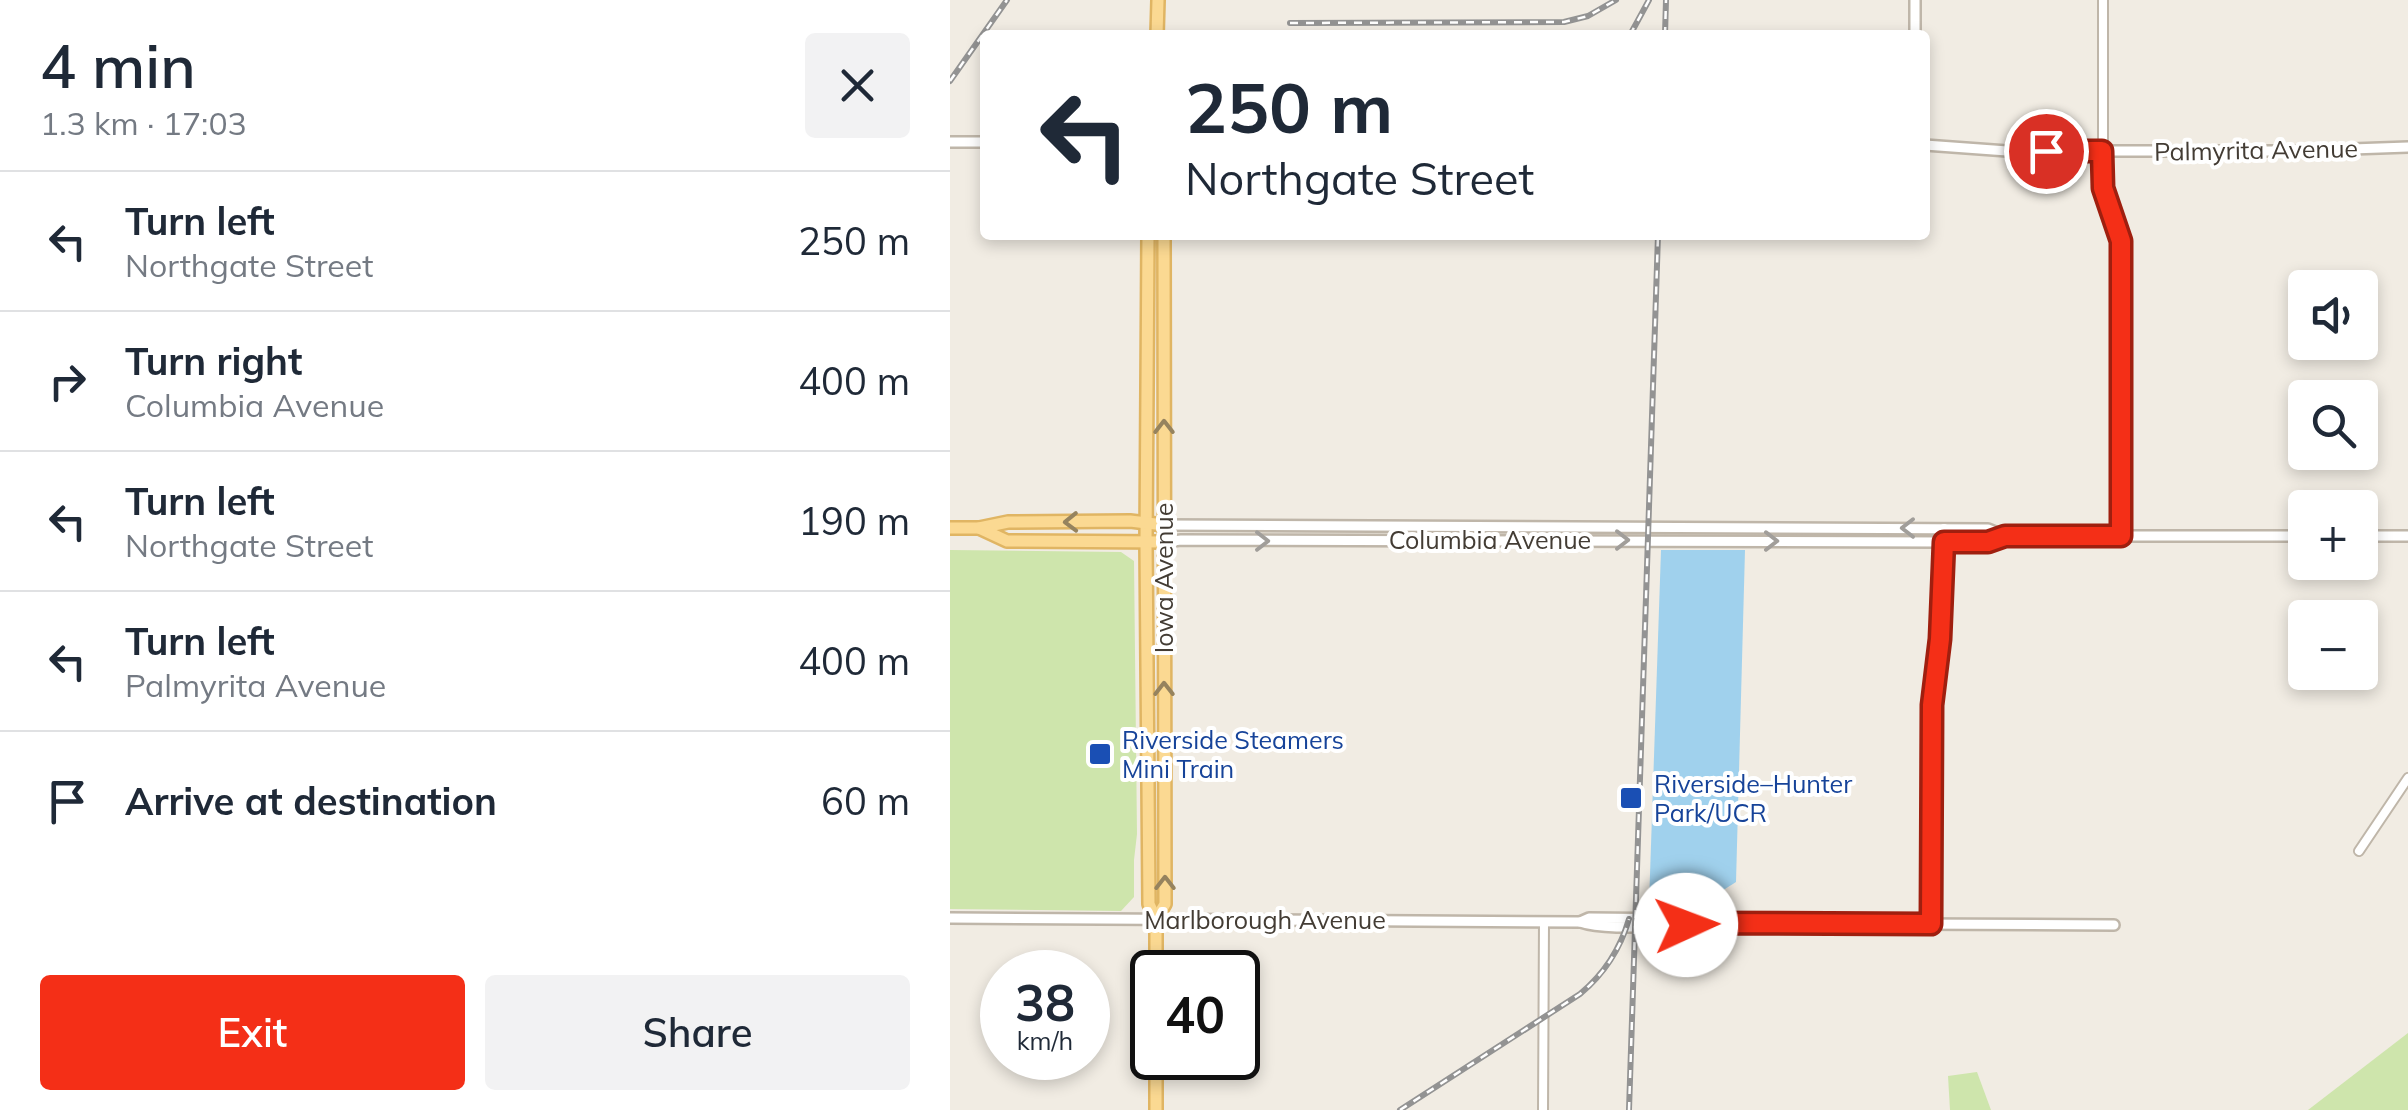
<!DOCTYPE html>
<meta charset="utf-8">
<style>
:root{--surface:#fff;--page:#f2f2f3;--text:#1f2937;--muted:#747a83;--line:#e0e1e3;--accent:#f42f17}
body{margin:0;font-family:Mulish,sans-serif;background:var(--page);color:var(--text);height:100vh;display:flex;flex-direction:column;font-size:38px;white-space:nowrap}
*{box-sizing:border-box;margin:0}
p{font-size:32px;color:var(--muted)}
.icon{flex:none;width:55px;height:55px;fill:none;stroke:currentColor;stroke-width:2;stroke-linecap:round;stroke-linejoin:round}
.map{position:relative;flex:1;overflow:hidden}
.details{display:flex;flex-direction:column;background:var(--surface);width:950px}
.details>*{flex:none}
.hud{position:absolute;left:30px;top:30px;width:950px;height:210px;border-radius:10px;box-shadow:0 5px 15px #0003;background:#fff;color:var(--text);overflow:hidden}
.controls{position:absolute;left:1338px;top:270px;display:grid;gap:20px}
.controls a{display:grid;place-items:center;width:90px;height:90px;border-radius:10px;background:var(--surface);box-shadow:0 5px 15px #0003;font-size:50px}
.speed{position:absolute;left:30px;top:950px;display:flex;gap:20px;font-size:50px;font-weight:700;text-align:center}
.speed>*{display:grid;place-content:center;width:130px;height:130px;border-radius:50%;background:var(--surface);box-shadow:0 5px 15px #0003;line-height:1}
.speed small{font-size:25px;font-weight:400}
.speed .limit{border:5px solid #111;border-radius:15px;background:#fff;color:#111}
.pin{position:absolute;display:grid;place-items:center;width:85px;height:85px;color:#fff;margin:-42px;border:5px solid #fff;border-radius:50%;box-shadow:0 2px 10px #0007}
.me{position:absolute;width:110px;margin:-55px;rotate:88deg;stroke-linejoin:round;filter:drop-shadow(0 0 8px #0008)}
.turn{display:flex;align-items:center;gap:35px;height:210px;padding:0 40px;font-size:45px}
.turn .icon{width:130px;height:130px;stroke-width:2.5}
.turn b{display:block;font-size:70px;line-height:85px}
.round{display:grid;place-items:center;flex:none;width:105px;height:105px;border-radius:10px;background:var(--page)}
.summary{display:flex;align-items:center;justify-content:space-between;height:170px;padding:0 40px}
h1{font-size:60px;font-weight:600;line-height:75px}
.action{display:flex;gap:20px;margin-top:auto;padding:20px 40px}
.action a{flex:1;height:115px;border-radius:10px;background:var(--accent);color:#fff;font-size:40px;font-weight:600;line-height:115px;text-align:center}
.action a+a{background:var(--page);color:var(--text)}
ul{padding:0;list-style:none}
li{display:flex;align-items:center;gap:30px;height:140px;padding:0 40px;border-top:2px solid var(--line)}
li div{flex:1}
li b{display:block;font-size:38px}
li em{font-style:normal}
main{display:flex;flex:1;min-height:0}
.map>svg:first-child{display:block}
.green{fill:#cee5ac}
.water{fill:#a0d1ed}
.lines{fill:none;stroke-linecap:round;stroke-linejoin:round}
.minor-casing{stroke:#bfb6a9;stroke-width:12}
.tertiary-casing{stroke:#bfb6a9;stroke-width:14}
.primary-casing{stroke:#e0b563;stroke-width:16}
.minor{stroke:#fff;stroke-width:8}
.tertiary{stroke:#fff;stroke-width:9}
.primary{stroke:#fbd992;stroke-width:11}
.rail-casing{stroke:#939393;stroke-width:6}
.rail{stroke:#fff;stroke-width:2.5;stroke-dasharray:8;stroke-linecap:butt}
.oneway{stroke:#96835e}
.oneway2{stroke:#a19e9a}
.route-casing{stroke:#9f1f0f;stroke-width:25}
.route{stroke:#f42f17;stroke-width:18}
.transit-dot{fill:#1a4fb4;stroke:#fff;stroke-width:4}
.labels{text-anchor:middle;stroke-width:8;stroke-linejoin:round;paint-order:stroke}
.street-label{font-size:25px;fill:#433c34;stroke:#fff}
.transit-label{font-size:25px;fill:#164399;stroke:#fff;text-anchor:start}
</style>
<main>
<section class="details">
<div class="summary"><div><h1>4 min</h1><p>1.3 km · 17:03</p></div><a class="round"><svg class="icon" aria-label="close" viewBox="0 0 24 24"><path d="M6 6l12 12M18 6L6 18"/></svg></a></div>
<ul>
<li><svg class="icon" aria-label="left" viewBox="0 0 24 24"><path d="M17 20v-9H6M10 6l-5 5 5 5"/></svg><div><b>Turn left</b><p>Northgate Street</p></div><em>250 m</em></li>
<li><svg class="icon" aria-label="right" viewBox="0 0 24 24"><path d="M7 20v-9h11M14 6l5 5-5 5"/></svg><div><b>Turn right</b><p>Columbia Avenue</p></div><em>400 m</em></li>
<li><svg class="icon" aria-label="left" viewBox="0 0 24 24"><path d="M17 20v-9H6M10 6l-5 5 5 5"/></svg><div><b>Turn left</b><p>Northgate Street</p></div><em>190 m</em></li>
<li><svg class="icon" aria-label="left" viewBox="0 0 24 24"><path d="M17 20v-9H6M10 6l-5 5 5 5"/></svg><div><b>Turn left</b><p>Palmyrita Avenue</p></div><em>400 m</em></li>
<li><svg class="icon" aria-label="arrive" viewBox="0 0 24 24"><path d="M6 21V4h12l-3 4 3 4H6"/></svg><div><b>Arrive at destination</b></div><em>60 m</em></li>
</ul>
<div class="action"><a>Exit</a><a>Share</a></div>
</section>
<div class="map">
<svg width="1458" height="1110" viewBox="0 0 1458 1110">
<rect width="100%" height="100%" fill="#f1ece3"/>
<g class="green">
<path d="M0,550L171,552L184,561L187,834L184,860V897L171,911L0,909Z"/>
<path d="M1458,1033V1110H1358Z"/>
<path d="M1027,1072L1041,1110H1000L998,1076Z"/>
</g>
<path class="water" d="M711,550H795L786,882L742,910L704,911L699,904Z"/>
<g class="lines">
<g class="minor-casing">
<g id="minor">
<path d="M1153,0V188L1171,241V536"/>
<path d="M1409,851L1458,778"/>
<path d="M981,925V721L991,632L994,528"/>
<path d="M593,1110L594,922"/>
</g>
</g>
<g class="tertiary-casing">
<g id="tertiary">
<path d="M965,0V35"/>
<path d="M0,142H35"/>
<path d="M975,145L1057,151H1346L1458,147"/>
<path d="M214,525L1038,529L1055,536"/>
<path d="M1410,536H1458"/>
<path d="M215,542L231,540L994,542L1038,541L1055,536H1355"/>
<path d="M0,918L630,922C656,931 707,925 737,925L745,923L1164,925"/>
<path d="M630,922L639,918L736,919L745,923"/>
</g>
</g>
<g class="primary-casing">
<g id="primary">
<path d="M207,35L208,0"/>
<path d="M198,235L196,543L199,904L206,919V972"/>
<path d="M0,528H29L58,522L180,521L214,525"/>
<path d="M29,528L57,541L215,542"/>
<path d="M206,919L215,904L214,235"/>
<path d="M206,1058V1110"/>
</g>
</g>
<use href="#minor" class="minor"/>
<use href="#tertiary" class="tertiary"/>
<use href="#primary" class="primary"/>
<g class="rail-casing">
<g id="rail">
<path d="M340,23L614,22L638,16L666,0"/>
<path d="M680,35L699,0"/>
<path d="M715,35L716,0"/>
<path d="M0,81L57,0"/>
<path d="M450,1110L630,994C654,974 670,950 679,919"/>
<path d="M679,1110L708,235"/>
</g>
</g>
<use href="#rail" class="rail"/>
</g>
<defs><path id="oneway-chevron" d="M-2-3.5L2.5 0L-2 3.5" fill="none" stroke-width="1.6" stroke-linecap="round" stroke-linejoin="round" transform="scale(2.5)"/></defs>
<g class="oneway">
<use href="#oneway-chevron" transform="translate(214 427) rotate(-90)"/>
<use href="#oneway-chevron" transform="translate(121 522) rotate(179)"/>
<use href="#oneway-chevron" transform="translate(214 689) rotate(-90)"/>
<use href="#oneway-chevron" transform="translate(215 883) rotate(-90)"/>
</g>
<g class="oneway2">
<use href="#oneway-chevron" transform="translate(958 528) rotate(180)"/>
<use href="#oneway-chevron" transform="translate(672 540)"/>
<use href="#oneway-chevron" transform="translate(312 541)"/>
<use href="#oneway-chevron" transform="translate(821 541)"/>
</g>
<g class="lines">
<g class="route-casing">
<path id="route" d="M736,925L745,923L981,924L982,705L990,639L994,542H1038L1055,536H1171V241L1153,188L1152,151H1096"/>
</g>
<use href="#route" class="route"/>
</g>
<g class="transit-dot">
<rect x="138" y="742" width="24" height="24" rx="5"/>
<rect x="669" y="786" width="24" height="24" rx="5"/>
</g>
<g class="labels">
<g class="street-label">
<text transform="translate(1306 150) rotate(-1)" y="9">Palmyrita Avenue</text>
<text x="540" y="549">Columbia Avenue</text>
<text transform="translate(214 578) rotate(-90)" y="9">Iowa Avenue</text>
<text x="315" y="929">Marlborough Avenue</text>
</g>
<g class="transit-label">
<text x="172" y="749">Riverside Steamers<tspan x="172" dy="29">Mini Train</tspan></text>
<text x="704" y="793">Riverside–Hunter<tspan x="704" dy="29">Park/UCR</tspan></text>
</g>
</g>
</svg>
<div class="controls">
<a><svg class="icon" aria-label="sound" viewBox="0 0 24 24"><path d="M4 9h4l5-4v14l-5-4H4zM17 9q2 3 0 6"/></svg></a>
<a><svg class="icon" aria-label="search" viewBox="0 0 24 24"><circle cx="10" cy="10" r="6"/><path d="M15 15l6 6"/></svg></a>
<a>+</a>
<a>−</a>
</div>
<div class="speed"><div>38<small>km/h</small></div><div class="limit">40</div></div>
<div class="pin" style="left:1096px;top:151px;background:#d93025"><svg class="icon" aria-label="arrive" viewBox="0 0 24 24"><path d="M6 21V4h12l-3 4 3 4H6"/></svg></div>
<svg class="me" style="left:736px;top:925px" viewBox="-20 -20 40 40"><circle r="19" fill="#fff"/><path d="M0-13L10 11 0 6-10 11z" fill="#f42f17"/></svg>
<div class="hud">
<div class="turn"><svg class="icon" aria-label="left" viewBox="0 0 24 24"><path d="M17 20v-9H6M10 6l-5 5 5 5"/></svg><div><b>250 m</b>Northgate Street</div></div>
</div>
</div>
</main>
